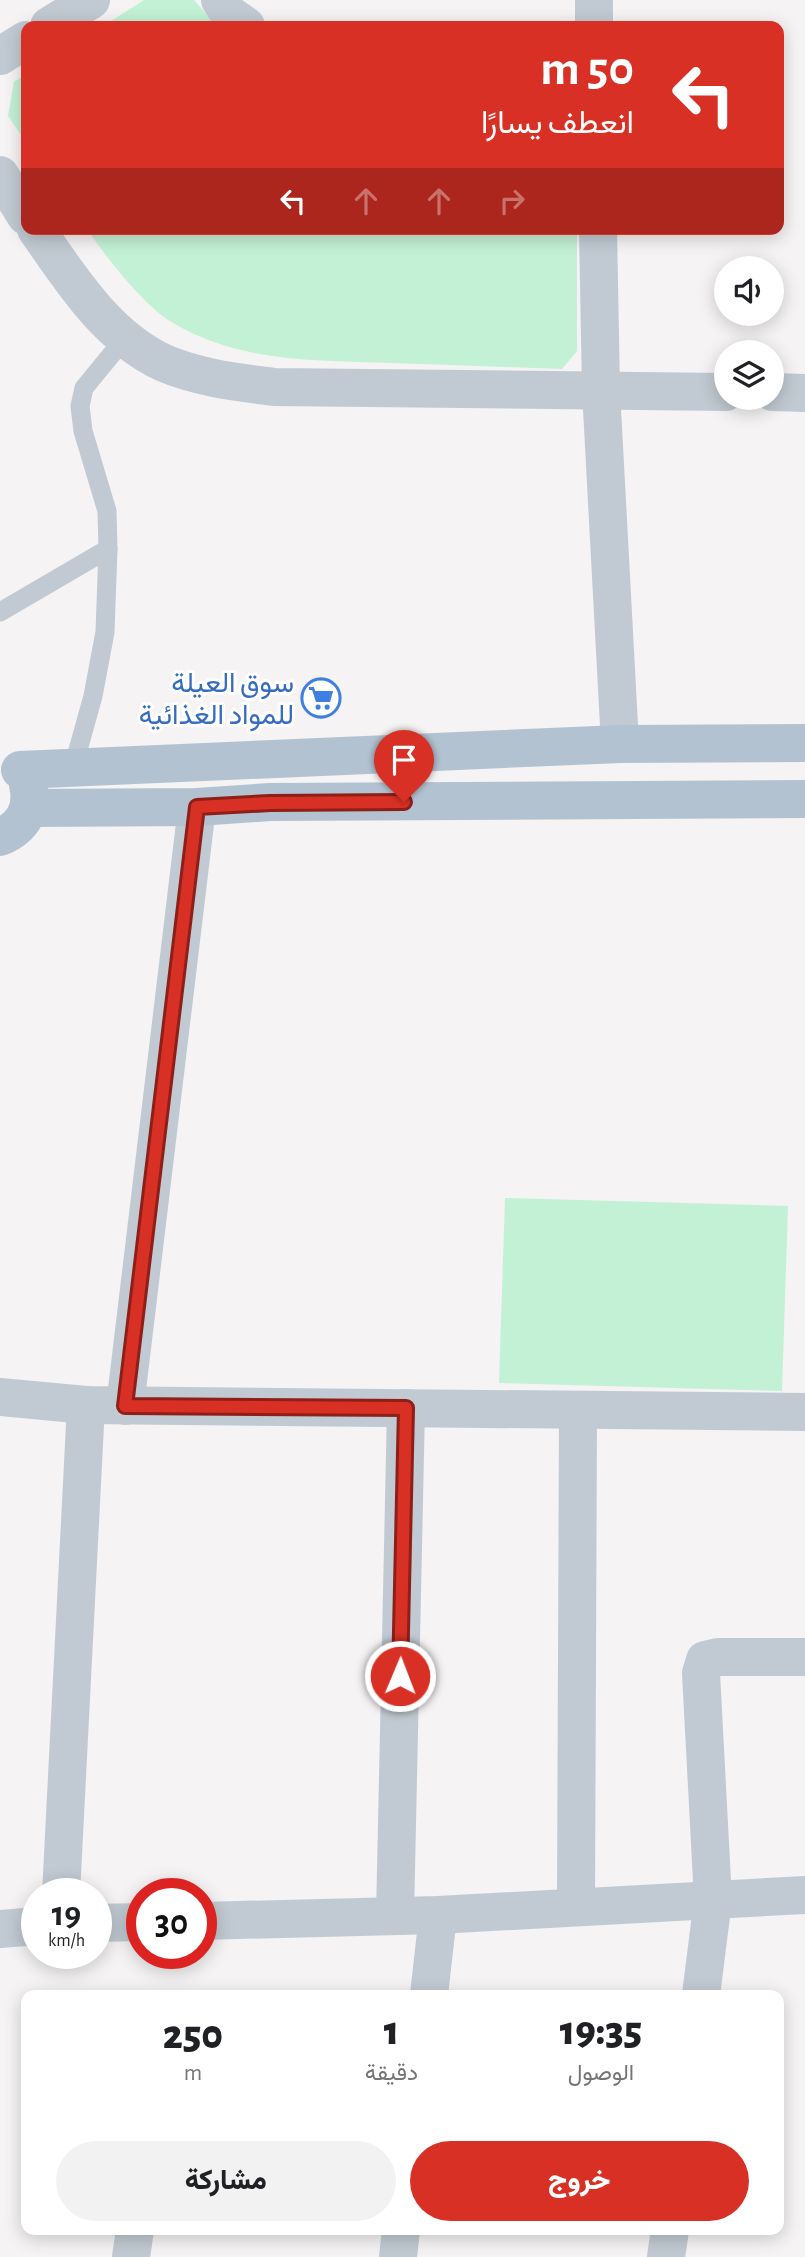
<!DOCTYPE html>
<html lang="ar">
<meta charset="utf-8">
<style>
:root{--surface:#fff;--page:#f2f2f2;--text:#202124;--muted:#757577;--accent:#d93025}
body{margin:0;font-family:"Alegreya Sans",Vazirmatn,sans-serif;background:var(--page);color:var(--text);direction:rtl;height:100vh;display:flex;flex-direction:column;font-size:26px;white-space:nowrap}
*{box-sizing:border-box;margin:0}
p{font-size:23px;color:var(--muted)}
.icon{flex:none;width:38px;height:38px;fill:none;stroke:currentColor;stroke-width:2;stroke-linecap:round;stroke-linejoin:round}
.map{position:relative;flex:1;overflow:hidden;direction:ltr}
.drawer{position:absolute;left:21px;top:1990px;width:763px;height:245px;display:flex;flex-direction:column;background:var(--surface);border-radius:14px;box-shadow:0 4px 18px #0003;direction:rtl}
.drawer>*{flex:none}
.banner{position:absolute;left:21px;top:21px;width:763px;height:214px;border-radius:14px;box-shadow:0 4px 18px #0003;direction:rtl;background:#d93025;color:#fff;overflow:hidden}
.tools{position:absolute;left:714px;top:256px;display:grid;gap:14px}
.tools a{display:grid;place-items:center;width:70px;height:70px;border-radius:50%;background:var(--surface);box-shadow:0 4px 18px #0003;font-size:35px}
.speed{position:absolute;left:21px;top:1878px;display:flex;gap:14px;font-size:35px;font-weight:700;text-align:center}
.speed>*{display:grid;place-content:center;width:91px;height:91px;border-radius:50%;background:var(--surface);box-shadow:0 4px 18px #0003;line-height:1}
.speed small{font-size:18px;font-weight:400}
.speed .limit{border:10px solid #d22;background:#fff;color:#111}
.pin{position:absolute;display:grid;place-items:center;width:60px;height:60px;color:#fff;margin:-72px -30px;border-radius:50% 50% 50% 0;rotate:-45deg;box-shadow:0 0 7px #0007}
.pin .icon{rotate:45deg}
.me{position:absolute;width:77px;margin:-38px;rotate:1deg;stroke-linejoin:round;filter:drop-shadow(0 0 5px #0008)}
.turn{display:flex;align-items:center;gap:24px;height:147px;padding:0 35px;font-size:32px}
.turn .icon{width:91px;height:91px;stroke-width:2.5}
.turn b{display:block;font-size:49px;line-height:60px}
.lanes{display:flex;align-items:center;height:66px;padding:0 35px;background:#0003;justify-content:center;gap:35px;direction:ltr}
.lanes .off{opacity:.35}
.eta{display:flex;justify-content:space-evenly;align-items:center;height:119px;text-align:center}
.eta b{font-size:42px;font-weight:800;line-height:49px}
.cta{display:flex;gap:14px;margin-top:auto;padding:14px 35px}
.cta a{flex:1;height:80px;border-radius:42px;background:var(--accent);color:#fff;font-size:28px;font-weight:800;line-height:80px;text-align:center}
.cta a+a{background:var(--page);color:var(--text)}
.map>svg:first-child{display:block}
.green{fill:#c3f1d5}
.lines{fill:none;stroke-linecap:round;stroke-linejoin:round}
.lane{stroke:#c1cad2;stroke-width:19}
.street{stroke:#c1cad2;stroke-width:38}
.primary{stroke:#b3c2d1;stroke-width:38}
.route-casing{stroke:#8d1f18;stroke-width:18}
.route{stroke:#d93025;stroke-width:12}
.labels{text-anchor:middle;stroke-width:6;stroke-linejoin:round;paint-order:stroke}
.shop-label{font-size:28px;fill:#366cbe;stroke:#fff;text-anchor:end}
</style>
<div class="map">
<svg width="805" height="2257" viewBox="0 0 805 2257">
<rect width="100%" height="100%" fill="#f5f3f3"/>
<g class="green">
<path d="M144,0H194L217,26H103Z"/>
<path d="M26,74V142L8,116L14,82Z"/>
<path d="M87,229H577V351L562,369C505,367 448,365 391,363C314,360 241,363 173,323C145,307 105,256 87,229Z"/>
<path d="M505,1198L788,1206L782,1391L499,1383Z"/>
</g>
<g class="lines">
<g class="lane">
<path d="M0,612L108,549"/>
<path d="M73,768L93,696L105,632L108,549L107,511L83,431L80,406L84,388L125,338"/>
</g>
<g class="street">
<path d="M220,0L229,14L246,26"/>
<path d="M594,0V26"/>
<path d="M49,26L91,0"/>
<path d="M0,56L26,40"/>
<path d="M0,175L26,216"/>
<path d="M36,229C71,279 106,336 164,363C199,378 237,382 274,387L726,392"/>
<path d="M598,229L601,390L620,744"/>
<path d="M772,392L805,393"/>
<path d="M0,1397L86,1405L805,1412"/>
<path d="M125,1406L197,807"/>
<path d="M61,1894L86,1405"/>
<path d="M576,1907L578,1410"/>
<path d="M395,1916L406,1408"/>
<path d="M201,1921L438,1915L805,1895"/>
<path d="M96,1923L142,1922"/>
<path d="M0,1929L37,1926"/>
<path d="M429,1995L438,1915"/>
<path d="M701,1995L713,1900L701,1673L705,1660L718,1657H805"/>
<path d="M131,2257L135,2230"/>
<path d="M398,2257L401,2230"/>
<path d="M666,2257L670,2230"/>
</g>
<g class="primary">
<path d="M20,770L620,744L805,743"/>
<path d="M29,808L197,807L270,802L805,799"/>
<path d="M0,837C22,828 34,810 28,785"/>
</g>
</g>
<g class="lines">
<g class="route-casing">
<path id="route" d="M400,1676L406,1408L125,1406L197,807L270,803L404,802"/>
</g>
<use href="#route" class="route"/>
</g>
<defs>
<g id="supermarket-ring" transform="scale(2.0125)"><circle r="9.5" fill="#fff" stroke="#3f7fe0" stroke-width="1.5"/><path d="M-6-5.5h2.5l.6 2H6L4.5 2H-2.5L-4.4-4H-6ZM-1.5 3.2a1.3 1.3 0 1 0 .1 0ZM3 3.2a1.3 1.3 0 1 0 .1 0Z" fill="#3f7fe0"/></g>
</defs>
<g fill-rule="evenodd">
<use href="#supermarket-ring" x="321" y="698"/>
</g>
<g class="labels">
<g class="shop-label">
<text x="294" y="692">سوق العيلة<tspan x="294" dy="32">للمواد الغذائية</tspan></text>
</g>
</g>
</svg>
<div class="tools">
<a><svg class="icon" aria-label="sound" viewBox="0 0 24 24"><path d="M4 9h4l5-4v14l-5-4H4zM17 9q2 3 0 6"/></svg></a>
<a><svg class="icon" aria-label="layers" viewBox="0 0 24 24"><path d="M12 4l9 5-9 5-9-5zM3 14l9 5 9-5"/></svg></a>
</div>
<div class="speed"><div>19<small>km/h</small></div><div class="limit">30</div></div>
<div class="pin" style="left:404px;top:802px;background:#d93025"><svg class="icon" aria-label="arrive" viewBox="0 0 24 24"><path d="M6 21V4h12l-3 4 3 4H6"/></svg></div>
<svg class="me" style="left:400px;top:1676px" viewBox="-20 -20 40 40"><circle r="17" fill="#d93025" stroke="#fff" stroke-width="3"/><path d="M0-11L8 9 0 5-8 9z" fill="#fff"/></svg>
<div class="banner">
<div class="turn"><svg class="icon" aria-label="left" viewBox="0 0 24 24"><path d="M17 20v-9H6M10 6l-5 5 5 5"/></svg><div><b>50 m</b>انعطف يسارًا</div></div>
<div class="lanes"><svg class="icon" aria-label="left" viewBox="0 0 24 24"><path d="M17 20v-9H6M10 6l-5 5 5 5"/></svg><svg class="icon off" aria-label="ahead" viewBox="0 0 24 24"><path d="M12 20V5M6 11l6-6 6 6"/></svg><svg class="icon off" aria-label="ahead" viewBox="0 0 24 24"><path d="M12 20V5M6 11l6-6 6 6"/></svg><svg class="icon off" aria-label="right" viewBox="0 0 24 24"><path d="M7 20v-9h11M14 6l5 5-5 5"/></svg></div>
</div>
<section class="drawer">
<div class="eta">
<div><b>19:35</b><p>الوصول</p></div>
<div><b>1</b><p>دقيقة</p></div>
<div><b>250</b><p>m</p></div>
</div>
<div class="cta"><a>خروج</a><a>مشاركة</a></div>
</section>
</div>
